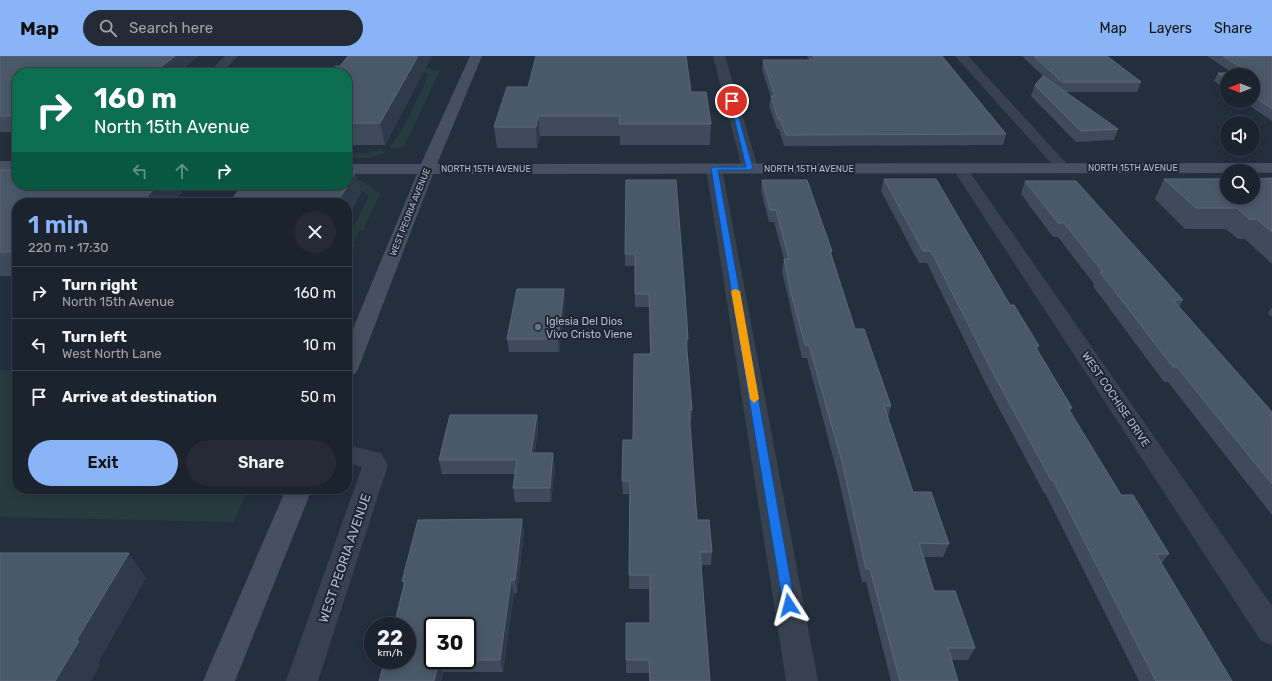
<!DOCTYPE html>
<meta charset="utf-8">
<style>
:root{--surface:#1b232e;--page:#242b36;--text:#f1f3f6;--muted:#a0a4aa;--line:#39404a;--accent:#8ab4f8}
body{margin:0;font-family:Rubik,sans-serif;background:var(--page);color:var(--text);height:100vh;display:flex;flex-direction:column;font-size:15px;white-space:nowrap}
*{box-sizing:border-box;margin:0}
p{font-size:13px;color:var(--muted)}
.icon{flex:none;width:22px;height:22px;fill:none;stroke:currentColor;stroke-width:2;stroke-linecap:round;stroke-linejoin:round}
.map{position:relative;flex:1;overflow:hidden}
.details{position:absolute;left:12px;top:142px;width:340px;height:296px;display:flex;flex-direction:column;background:var(--surface);border-radius:16px;box-shadow:0 2px 10px #0003,0 0 0 1px var(--line)}
.details>*{flex:none}
.hud{position:absolute;left:12px;top:12px;width:340px;height:122px;border-radius:16px;box-shadow:0 2px 10px #0003,0 0 0 1px var(--line);background:#0b6e4f;color:#fff;overflow:hidden}
.needle{width:26px;rotate:270deg}
.buttons{position:absolute;left:1220px;top:12px;display:grid;gap:8px}
.buttons a{display:grid;place-items:center;width:40px;height:40px;border-radius:50%;background:var(--surface);box-shadow:0 2px 10px #0003,0 0 0 1px var(--line);font-size:20px}
.speed{position:absolute;left:364px;top:561px;display:flex;gap:8px;font-size:20px;font-weight:700;text-align:center}
.speed>*{display:grid;place-content:center;width:52px;height:52px;border-radius:50%;background:var(--surface);box-shadow:0 2px 10px #0003,0 0 0 1px var(--line);line-height:1}
.speed small{font-size:10px;font-weight:400}
.speed .limit{border:2px solid #111;border-radius:6px;background:#fff;color:#111}
.pin{position:absolute;display:grid;place-items:center;width:34px;height:34px;color:#fff;margin:-17px;border:2px solid #fff;border-radius:50%;box-shadow:0 1px 4px #0007}
.me{position:absolute;width:44px;margin:-22px;rotate:351deg;stroke-linejoin:round;filter:drop-shadow(0 0 3px #0008)}
.turn{display:flex;align-items:center;gap:14px;height:84px;padding:0 16px;font-size:18px}
.turn .icon{width:52px;height:52px;stroke-width:2.5}
.turn b{display:block;font-size:28px;line-height:34px}
.lanes{display:flex;align-items:center;height:38px;padding:0 16px;background:#0003;justify-content:center;gap:20px;direction:ltr}
.lanes .off{opacity:.35}
.round{display:grid;place-items:center;flex:none;width:42px;height:42px;border-radius:21px;background:var(--page)}
.overview{display:flex;align-items:center;justify-content:space-between;height:68px;padding:0 16px}
h1{font-size:24px;font-weight:600;line-height:30px;color:var(--accent)}
.cta{display:flex;gap:8px;margin-top:auto;padding:8px 16px}
.cta a{flex:1;height:46px;border-radius:24px;background:var(--accent);color:#111;font-size:16px;font-weight:600;line-height:46px;text-align:center}
.cta a+a{background:var(--page);color:var(--text)}
ul{padding:0;list-style:none}
li{display:flex;align-items:center;gap:12px;height:52px;padding:0 16px;border-top:1px solid var(--line)}
li div{flex:1}
li b{display:block;font-size:15px}
li em{font-style:normal}
header{display:flex;align-items:center;gap:24px;box-sizing:border-box;height:56px;padding:0 20px;background:var(--accent);color:#111}
header strong{font-size:19px}
nav{display:flex;gap:22px;margin-inline-start:auto;font-size:14px}
.search{width:280px;height:36px;background:var(--page);display:flex;align-items:center;gap:10px;box-sizing:border-box;padding:0 14px;border-radius:22px;color:var(--muted);font-size:15px}
.map>svg:first-child{display:block}
.green{fill:#263c3f}
.lines{fill:none;stroke-linecap:round;stroke-linejoin:round}
.street{fill:#38414e;fill-rule:evenodd}
.secondary{fill:#465061;fill-rule:evenodd}
.wall{fill:#3f4b5c;fill-rule:evenodd}
.shaded-wall{fill:#2f3b4b}
.building{fill:#4b5868;stroke:#5c6777}
.route{fill:#1a73e8;stroke:#114b97}
.slow{fill:#f59e0b}
.worship-dot{fill:#6b7280;stroke:#1d2633;stroke-width:1.5}
.labels{text-anchor:middle;stroke-width:4;stroke-linejoin:round;paint-order:stroke}
.far-street-label{font-size:9px;fill:#b4bcc9;stroke:#1d2633}
.poi-label{font-size:11px;fill:#b4bcc9;stroke:#1d2633;text-anchor:start}
.street-label{font-size:11px;fill:#b4bcc9;stroke:#1d2633}
.near-street-label{font-size:13px;fill:#b4bcc9;stroke:#1d2633}
</style>
<header>
<strong>Map</strong>
<div class="search"><svg class="icon" aria-label="search" viewBox="0 0 24 24"><circle cx="10" cy="10" r="6"/><path d="M15 15l6 6"/></svg>Search here</div>
<nav><a>Map</a><a>Layers</a><a>Share</a></nav>
</header>
<div class="map">
<svg width="1272" height="625" viewBox="0 0 1272 625">
<rect width="100%" height="100%" fill="#242f3e"/>
<g class="green">
<path d="M426,12L440,15L404,90L394,93L389,90C400,83 414,49 421,36C425,31 424,25 429,19L424,16Z"/>
<path d="M380,93L386,96L370,102H350L352,97H366Z"/>
<path d="M347,124H360L380,138L363,174H360L353,188L356,189L347,206V178L351,171L357,164L369,140L364,136L342,130L347,129Z"/>
<path d="M0,314L17,315V433H248L233,466L0,461Z"/>
</g>
<g class="lines">
<g class="street">
<path d="M225,0H238L221,17H208Z"/>
<path d="M713,0H725L758,112L755,115L750,117L745,115L742,112Z"/>
<path d="M955,0H968L1068,109L1071,112L1068,115L1063,117L1058,115Z"/>
<path d="M714,107L719,109L722,112L818,625H786L706,112L709,109Z"/>
<path d="M960,107L965,109L1272,550V589L1261,585L952,112L955,109Z"/>
<path d="M347,389L381,397L388,409L318,625H286L362,411L347,407Z"/>
</g>
<g class="secondary">
<path d="M470,0H482L437,108L1272,107V117L1227,115V117L433,118L358,313L355,318L347,320V287L417,118H347V108H421Z"/>
<rect x="0" y="105" width="17" height="10"/>
<path d="M286,433H312L235,625H203Z"/>
</g>
</g>
<g class="wall">
<path d="M0,0H198L178,17H17V76H0Z"/>
<path d="M432,0L385,89H347V17L256,15L334,12L340,10Z"/>
<path d="M807,0H942L1006,78L1003,89L784,90L779,73H777L769,50L771,41L762,14L763,4H809Z"/>
<path d="M1022,0H1107L1141,26L1137,36H1065L1118,73L1114,84L1076,86L1031,40L1035,29L1043,20Z"/>
<path d="M1207,0H1272V65L1243,45H1253V19H1227V34L1214,25L1218,17H1233Z"/>
<path d="M528,31L691,36L711,68L710,89H620V80H540L537,92H497L494,71Z"/>
<path d="M0,114L182,136L172,147H17V220H0Z"/>
<path d="M1272,122V208L1245,183H1238L1226,173H1185L1155,143L1164,123Z"/>
<path d="M884,123L1010,249L1039,290L1037,294L1072,352L1070,356L1121,439L1169,498L1161,508L1232,625H1139L1045,437H1044L985,326L927,207H919L881,135Z"/>
<path d="M626,124L688,283L687,294L692,354L691,367H690L697,464L712,496L711,509H701L710,625H649V617H626V604L650,567L649,533H629V438H623L622,425L633,384L650,298L649,251H635V210H625Z"/>
<path d="M762,124L832,195L831,199L855,273L891,350L888,361L913,436L949,488L943,501H924L934,535L975,592L968,604H952L958,625H891L866,526H862L838,420L807,302H802L782,215L784,203L774,166H769L761,135Z"/>
<path d="M1025,125L1183,244L1179,251L1272,356V459L1168,326H1164L1093,230L1094,228L1058,181H1053L1021,138Z"/>
<path d="M565,246L559,296H509L507,283Z"/>
<path d="M1272,251V261L1268,257Z"/>
<path d="M537,359L538,372L535,397L555,411L551,446H515L513,432L515,418H442L439,404Z"/>
<path d="M522,463L524,476L517,537H514L503,616H443L441,625H379L404,530L402,525ZM467,570V604H433Z"/>
</g>
<g class="shaded-wall">
<path d="M175,0H198L178,17H153Z"/>
<path d="M418,0H432L385,89L380,67Z"/>
<path d="M538,60L540,80L537,92L536,71Z"/>
<path d="M356,115L361,137L347,164V147H337Z"/>
<path d="M158,129H179L182,136L172,147H141Z"/>
<path d="M564,233L565,246L559,296L558,283Z"/>
<path d="M537,359L538,372L533,411L531,397Z"/>
<path d="M553,397L555,411L551,446L550,432Z"/>
<path d="M522,463L524,476L517,537L515,524Z"/>
<path d="M129,497L146,522L98,607L100,609L91,625H55L76,585Z"/>
<path d="M511,524L514,537L503,616L500,604Z"/>
<path d="M439,604L443,616L441,625H434Z"/>
</g>
<g class="building">
<path d="M0,0H175L153,17H17V60H0Z"/>
<path d="M348,0H418L380,67H347V17H220L222,15H256L258,13L334,12L336,10H340Z"/>
<path d="M536,0H686L691,36H706L711,68H619L620,60H538L536,71H494L507,31H528Z"/>
<path d="M813,0H942L1006,78L786,79L780,63H778L771,40H775L763,4H815Z"/>
<path d="M1034,0H1107L1141,26H1062Z"/>
<path d="M1223,0H1272V53L1253,40V19H1227V23L1218,17H1250Z"/>
<path d="M1043,20L1118,73L1081,75L1035,29Z"/>
<path d="M0,114H17V129H158L141,147H17V196H0Z"/>
<path d="M347,115H356L337,147H229L243,129H347Z"/>
<path d="M1272,122V176L1257,163H1249L1237,152H1196L1164,123H1227V141H1253V123Z"/>
<path d="M884,123H936L1010,249H1014L1039,290H1035L1072,352H1068L1121,439H1133L1169,498H1156L1232,625H1156L1053,424H1051L991,313L931,195H923Z"/>
<path d="M626,124H676L685,238L688,283H686L692,354H689L697,464H709L712,496H700L710,625H650L649,604H626V567H650V519H629L630,425H622L623,384H633L634,298H651L649,238H635V198H625Z"/>
<path d="M762,124H807L832,195H830L855,273H864L891,350H884L913,436H931L949,488L919,487L934,535H955L975,592H948L958,625H900L870,513H866L842,406L809,289H805L791,237L784,203H789L776,154H770Z"/>
<path d="M1025,125H1076L1183,244H1173L1272,356V359H1269L1272,362V428L1177,311H1173L1100,216H1103L1064,167H1058Z"/>
<path d="M517,233H564L558,283H507Z"/>
<path d="M450,359H537L531,397H553L550,432H513L517,404H439Z"/>
<path d="M522,463L515,524H511L500,604H467V570H433V604H439L434,625H379L385,604H407V570H394L405,525H402L418,464Z"/>
<path d="M0,497H129L76,585H79L55,625H0Z"/>
</g>
<path class="route" d="M730,44L734,45L753,112L750,114H718L795,549L794,553L789,555L785,553L783,549L711,112L714,111H746Z"/>
<path class="slow" d="M735,233L740,235L759,343L754,347L750,343L731,235Z"/>
<circle class="worship-dot" cx="538" cy="271" r="4"/>
<g class="labels">
<g class="far-street-label">
<text x="1133" y="115">NORTH 15TH AVENUE</text>
<text x="486" y="116">NORTH 15TH AVENUE</text>
<text x="809" y="116">NORTH 15TH AVENUE</text>
<text transform="translate(410 156) rotate(-68)" y="3">WEST PEORIA AVENUE</text>
</g>
<g class="poi-label">
<text x="546" y="269">Iglesia Del Dios<tspan x="546" dy="13">Vivo Cristo Viene</tspan></text>
</g>
<g class="street-label">
<text transform="translate(1116 343) rotate(56)" y="4">WEST COCHISE DRIVE</text>
</g>
<g class="near-street-label">
<text transform="translate(344 502) rotate(-71)" y="5">WEST PEORIA AVENUE</text>
</g>
</g>
</svg>
<div class="buttons">
<a><svg class="needle" viewBox="-14 -14 28 28"><path d="M0-13l5 13h-10z" fill="#e53935"/><path d="M0 13l5-13h-10z" fill="#a0a4aa"/></svg></a>
<a><svg class="icon" aria-label="sound" viewBox="0 0 24 24"><path d="M4 9h4l5-4v14l-5-4H4zM17 9q2 3 0 6"/></svg></a>
<a><svg class="icon" aria-label="search" viewBox="0 0 24 24"><circle cx="10" cy="10" r="6"/><path d="M15 15l6 6"/></svg></a>
</div>
<div class="speed"><div>22<small>km/h</small></div><div class="limit">30</div></div>
<div class="pin" style="left:732px;top:45px;background:#d93025"><svg class="icon" aria-label="arrive" viewBox="0 0 24 24"><path d="M6 21V4h12l-3 4 3 4H6"/></svg></div>
<svg class="me" style="left:789px;top:549px" viewBox="-20 -20 40 40"><path d="M0-17L14 15 0 8-14 15z" fill="#1a73e8" stroke="#fff" stroke-width="4"/></svg>
<div class="hud">
<div class="turn"><svg class="icon" aria-label="right" viewBox="0 0 24 24"><path d="M7 20v-9h11M14 6l5 5-5 5"/></svg><div><b>160 m</b>North 15th Avenue</div></div>
<div class="lanes"><svg class="icon off" aria-label="left" viewBox="0 0 24 24"><path d="M17 20v-9H6M10 6l-5 5 5 5"/></svg><svg class="icon off" aria-label="ahead" viewBox="0 0 24 24"><path d="M12 20V5M6 11l6-6 6 6"/></svg><svg class="icon" aria-label="right" viewBox="0 0 24 24"><path d="M7 20v-9h11M14 6l5 5-5 5"/></svg></div>
</div>
<section class="details">
<div class="overview"><div><h1>1 min</h1><p>220 m · 17:30</p></div><a class="round"><svg class="icon" aria-label="close" viewBox="0 0 24 24"><path d="M6 6l12 12M18 6L6 18"/></svg></a></div>
<ul>
<li><svg class="icon" aria-label="right" viewBox="0 0 24 24"><path d="M7 20v-9h11M14 6l5 5-5 5"/></svg><div><b>Turn right</b><p>North 15th Avenue</p></div><em>160 m</em></li>
<li><svg class="icon" aria-label="left" viewBox="0 0 24 24"><path d="M17 20v-9H6M10 6l-5 5 5 5"/></svg><div><b>Turn left</b><p>West North Lane</p></div><em>10 m</em></li>
<li><svg class="icon" aria-label="arrive" viewBox="0 0 24 24"><path d="M6 21V4h12l-3 4 3 4H6"/></svg><div><b>Arrive at destination</b></div><em>50 m</em></li>
</ul>
<div class="cta"><a>Exit</a><a>Share</a></div>
</section>
</div>
